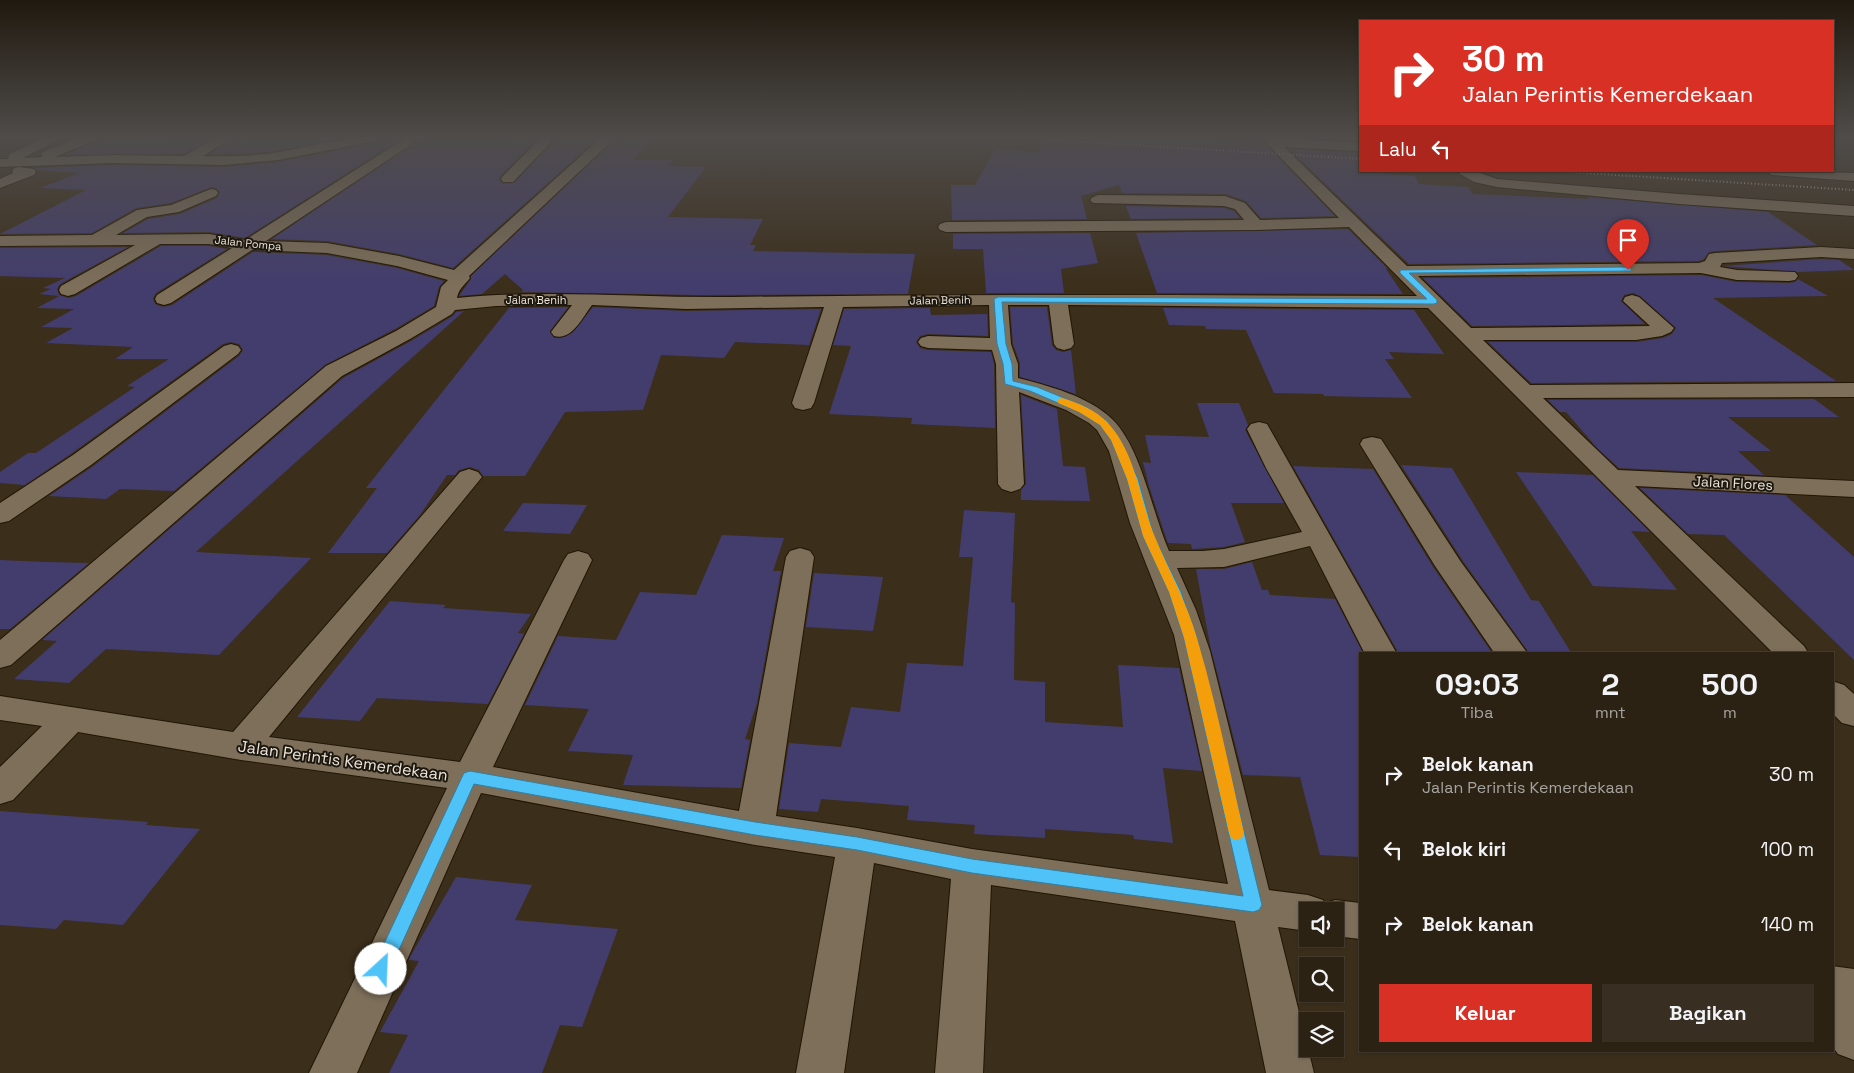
<!DOCTYPE html>
<html lang="id">
<style>
:root{--surface:#2c2214;--page:#382f22;--text:#f1f3f6;--muted:#a6a4a0;--line:#483f34;--accent:#d93025}
body{margin:0;font-family:"Space Grotesk",sans-serif;background:var(--page);color:var(--text);height:100vh;display:flex;flex-direction:column;font-size:19px;white-space:nowrap}
*{box-sizing:border-box;margin:0}
p{font-size:16px;color:var(--muted)}
.icon{flex:none;width:28px;height:28px;fill:none;stroke:currentColor;stroke-width:2;stroke-linecap:round;stroke-linejoin:round}
.map{position:relative;flex:1;overflow:hidden}
.drawer{position:absolute;left:1359px;top:652px;width:475px;height:400px;display:flex;flex-direction:column;background:var(--surface);border-radius:0px;box-shadow:0 1px 4px #0004,0 0 0 1px var(--line)}
.drawer>*{flex:none}
.guide{position:absolute;left:1359px;top:20px;width:475px;height:152px;border-radius:0px;box-shadow:0 1px 4px #0004,0 0 0 1px var(--line);background:#d93025;color:#fff;overflow:hidden}
.tools{position:absolute;left:1299px;top:902px;display:grid;gap:10px}
.tools a{display:grid;place-items:center;width:45px;height:45px;border-radius:0px;background:var(--surface);box-shadow:0 1px 4px #0004,0 0 0 1px var(--line);font-size:25px}
.pin{position:absolute;display:grid;place-items:center;width:42px;height:42px;color:#fff;margin:-51px -21px;border-radius:50% 50% 50% 0;rotate:-45deg;box-shadow:0 0 5px #0007}
.pin .icon{rotate:45deg}
.me{position:absolute;width:55px;margin:-28px;rotate:25deg;stroke-linejoin:round;filter:drop-shadow(0 0 4px #0008)}
.turn{display:flex;align-items:center;gap:18px;height:105px;padding:0 20px;font-size:22px}
.turn .icon{width:65px;height:65px;stroke-width:2.5}
.turn b{display:block;font-size:35px;line-height:42px}
.then{display:flex;align-items:center;height:48px;padding:0 20px;background:#0003;gap:10px;font-size:19px}
.eta{display:flex;justify-content:space-evenly;align-items:center;height:85px;text-align:center}
.eta b{font-size:30px;font-weight:700;line-height:35px}
.action{display:flex;gap:10px;margin-top:auto;padding:10px 20px}
.action a{flex:1;height:58px;border-radius:0px;background:var(--accent);color:#fff;font-size:20px;font-weight:700;line-height:58px;text-align:center}
.action a+a{background:var(--page);color:var(--text)}
ul{padding:0;list-style:none}
li{display:flex;align-items:center;gap:15px;height:75px;padding:0 20px}
li div{flex:1}
li b{display:block;font-size:19px}
li em{font-style:normal}
.map>svg:first-child{display:block}
.building{fill:#433d6e}
.lines{fill:none;stroke-linecap:round;stroke-linejoin:round}
.minor-casing{stroke:#221604;stroke-width:2}
.minor{fill:#7d6f5a;fill-rule:evenodd}
.rail{stroke:#c2b9ab;stroke-width:2;stroke-dasharray:1 2.5;stroke-linecap:butt}
.route{fill:#4fc3f7;stroke:#337fa1}
.slow{fill:#f59e0b}
.labels{text-anchor:middle;stroke-width:4;stroke-linejoin:round;paint-order:stroke}
.far-street-label{font-size:11px;fill:#ece4d8;stroke:#1d180f}
.street-label{font-size:14px;fill:#ece4d8;stroke:#1d180f}
.near-street-label{font-size:16px;fill:#ece4d8;stroke:#1d180f}
</style>
<div class="map">
<svg width="1854" height="1073" viewBox="0 0 1854 1073">
<rect width="100%" height="100%" fill="#3b2e1b"/>
<g class="building">
<path d="M270,136H354L270,152L209,154L235,138Z"/>
<path d="M388,136H405L245,238L209,232L123,233L148,219L180,214L217,198L220,192L216,188L211,187L171,203L136,208L92,233L0,234L86,190L40,188L79,173L37,170L35,168L113,165L224,167L278,162L380,142Z"/>
<path d="M426,136H540L501,175L499,180L503,184L514,183L559,136H600L453,268L399,254L327,241L272,239Z"/>
<path d="M619,136H656L633,160H673L668,166L706,167L668,217L763,219L750,245H756L753,251L915,254L908,294L698,295L521,292L523,290L505,274L482,294L459,296L471,279V276Z"/>
<path d="M1040,136H1195V138L1263,142L1335,216L1261,218L1246,201L1226,194L1122,193L1119,185L1081,196L1087,219L952,220L951,185H975L995,149L1040,152Z"/>
<path d="M1284,136H1360V141L1284,137Z"/>
<path d="M211,138L184,154L65,155L100,139Z"/>
<path d="M1289,149L1360,153V172L1415,176L1419,184L1468,187L1473,194L1589,199L1587,197L1768,212L1817,245L1715,251L1709,252L1704,259L1699,261L1409,264Z"/>
<path d="M1126,206L1224,208L1234,211L1240,218L1131,219Z"/>
<path d="M1348,229L1387,268L1386,269L1403,294L1157,293L1136,233Z"/>
<path d="M1090,233L1098,263L1061,269L1064,293H986L983,249H953V234Z"/>
<path d="M161,246H209L227,249L156,293L153,298L155,304L163,307L172,305L253,252L327,255L397,268L444,281L439,287L434,306L395,329L325,365L174,491L120,489L106,499L49,496L92,467L239,356L243,350L239,344L230,342L223,344L72,453L25,485L0,483V472L28,453H36L135,387L127,386L169,359H115L133,347L46,343L73,328L41,327L74,309L37,308L59,296L39,294L51,289L43,288L65,278L0,276V248L128,247L60,284L57,289L59,295L69,298L76,296Z"/>
<path d="M1821,259L1839,260L1854,270L1797,272L1723,266Z"/>
<path d="M1701,275L1737,282L1789,283L1795,282L1798,279L1828,296L1713,298L1836,381L1531,383L1488,342H1636L1663,338L1672,334L1676,328L1640,296L1633,293L1624,295L1621,301L1645,324L1472,326L1423,278Z"/>
<path d="M568,307L550,331L554,338H561L572,333L593,307L686,311L821,309L809,345L735,342L724,358L661,355L643,410L565,412L525,476H483L479,470L470,467L459,470L455,475H447L420,515L387,553H328L377,488H366L509,308Z"/>
<path d="M987,307L988,336L928,334L920,336L916,342L920,348L928,350L991,352L994,364L995,428L911,424L912,418L829,414L851,346L833,345L844,309L930,308L931,315L987,314Z"/>
<path d="M1010,307H1047L1052,345L1056,350L1063,352L1071,350L1076,394L1020,377V363L1013,344Z"/>
<path d="M1163,308L1414,310L1444,354L1389,352L1394,359H1385L1412,398L1324,396L1323,394L1274,393L1246,330L1206,329L1205,326L1169,325Z"/>
<path d="M464,311L196,552L311,558L219,655L106,649L69,683L14,679L57,641L42,640L343,378L411,341L453,316L456,312Z"/>
<path d="M1021,395L1057,409L1063,466L1085,467L1090,501L1021,500V490L1026,484Z"/>
<path d="M1814,399L1839,417H1728L1771,451H1738L1764,475L1619,468L1598,449L1566,412H1560L1548,400Z"/>
<path d="M1197,403H1239L1248,425L1245,430L1284,503H1231L1245,542L1224,547L1192,549L1191,544L1168,543L1165,535L1149,486L1143,462L1151,463L1145,435L1209,437Z"/>
<path d="M1401,465L1452,468L1531,600L1539,601L1572,654H1530L1463,561Z"/>
<path d="M1293,466L1373,469L1433,567L1492,653L1398,652Z"/>
<path d="M1516,472L1593,475L1650,532L1631,531L1677,590L1593,586Z"/>
<path d="M1640,488L1785,495L1854,557V660L1724,535L1688,534Z"/>
<path d="M523,503L587,505L570,534L503,531Z"/>
<path d="M964,510L1015,513L1011,602L1015,603L1014,680L1045,682V722L1123,727L1118,665L1179,668L1202,771L1163,768L1173,843L1134,839L1133,835L1045,829V838L974,834L975,825L907,820L909,806L821,799L818,812L779,809L789,743L841,747L851,707L900,712L907,663L963,666L973,557H959Z"/>
<path d="M722,535L784,538L773,571H781L757,703L745,739L750,740L741,788L623,785L633,755L568,751L589,709L525,705L558,636L616,640L640,592L696,595Z"/>
<path d="M0,560L46,562L89,563L10,629H0Z"/>
<path d="M1252,562L1262,590H1268L1270,595L1335,599L1362,651H1360V857L1320,855L1300,777L1243,775L1210,645L1196,569H1224Z"/>
<path d="M814,573L883,577L873,631L806,627Z"/>
<path d="M390,601L446,605L443,608L531,614L518,633L524,634L488,704L377,698L360,721L297,717Z"/>
<path d="M0,811L148,822L146,825L200,829L123,925L64,920L56,929L0,925Z"/>
<path d="M456,877L532,885L515,920L618,929L582,1027L560,1025L542,1073H389L408,1035L380,1032L419,961L409,960L410,957Z"/>
</g>
<g class="lines">
<g class="minor-casing">
<g id="minor">
<path d="M49,136H66L23,158L43,157L41,155L43,152L81,136H99L98,139L55,157L113,155L184,156L219,136H235L203,156C228,157 255,156 280,152C317,145 348,136 386,136L380,140L278,160L224,165L113,163L0,167V159H8L9,154Z"/>
<path d="M409,136H424L266,241L327,243L399,256L454,270L603,136H617L469,276L470,278C464,286 459,288 457,298C549,289 640,298 732,297C960,294 1188,295 1417,296L1349,227L1256,230L946,232L940,230L938,227L940,224L946,222L1244,220L1235,209L1224,206L1093,203L1090,200L1093,197L1098,195L1225,196L1245,203L1260,220L1339,218L1260,136H1274L1276,138L1360,143V151L1284,147L1407,266L1699,263L1705,261L1709,254L1715,253L1821,247L1854,249V259L1821,257L1722,263L1720,267L1737,270L1795,272L1798,276L1795,280L1789,281L1737,280L1701,273L1418,276L1471,328L1650,326L1623,301L1625,297L1632,295L1639,297L1674,328L1671,332L1662,336L1636,340H1483L1530,385L1854,383V397L1543,398L1618,470L1854,481V497L1635,486L1804,646L1809,654H1774L1428,308L1068,305L1074,344L1071,348L1064,350L1057,348L1054,344L1049,305H1008L1011,344L1018,364V378C1049,386 1088,396 1112,419C1141,447 1152,512 1169,551H1203L1224,549L1302,532L1266,468L1247,429L1251,424L1259,422L1267,424L1397,654H1365L1310,546L1224,567L1177,568L1196,610L1210,651L1269,890L1308,895L1323,900L1324,904L1335,900L1360,903V939L1335,936V911H1308V931L1278,927L1314,1073H1266L1235,921L991,885L983,1073H935L951,879L874,863L844,1073H796L835,857L755,845L481,793L357,1073H309L447,788L241,760L78,732L13,800L0,804V767L42,726L0,720V696L233,732L460,472L469,469L478,472L482,477L478,482L269,737L460,762L564,560L568,554L578,551L588,554L592,560L493,767L739,811L786,557L790,551L800,548L810,551L814,557L776,816L857,828L972,849L1228,884L1174,635L1130,523L1109,451L1097,430L1089,423L1066,410L1019,392L1024,484L1020,489L1011,492L1002,489L998,484L996,364L992,350L928,348L921,346L918,342L921,338L928,336L990,338L989,305L843,307L814,403L811,408L803,410L795,408L792,403L824,307L686,309L592,305C582,318 572,341 554,336L551,332L572,305L496,306L455,310L452,314L410,339L342,376L11,665L0,668V640L326,366L396,331L436,307L441,287L448,280L397,266L327,253L252,250L171,303L164,305L157,303L155,299L157,295L232,248L209,244H160L75,294L68,296L61,294L59,290L61,286L135,245L0,246V236L92,235L137,210L171,205L211,189L216,190L218,193L216,196L179,212L147,217L116,235L209,234L245,240Z"/>
<path d="M543,136H557L513,182H503L501,179L503,176Z"/>
<path d="M19,167L34,169L36,172L34,175L0,188V179L13,173L12,171L14,168Z"/>
<path d="M1455,171H1474L1497,179L1679,194L1854,206V216L1679,204L1497,187L1474,182Z"/>
<path d="M1765,171L1854,173V181L1772,175Z"/>
<path d="M231,344L238,346L241,350L238,354L91,465L9,521L0,523V503L73,455L224,346Z"/>
<path d="M1372,437L1381,439L1461,562L1528,654H1495L1435,566L1360,444L1363,439Z"/>
<path d="M1832,681L1844,685L1854,694V726L1842,723L1832,713Z"/>
<path d="M1832,966L1854,969V1060L1838,1054L1832,1046Z"/>
</g>
</g>
<use href="#minor" class="minor"/>
<g class="rail">
<path d="M989,136L1360,159"/>
<path d="M1552,171L1854,190"/>
</g>
</g>
<linearGradient id="sky" x2="0" y2="1"><stop stop-color="#20190f"/><stop offset="0.48" stop-color="#4f4c4a"/><stop offset="1" stop-color="#4f4c4a" stop-opacity="0"/></linearGradient>
<rect width="1854" height="286" fill="url(#sky)"/>
<path class="route" d="M1628,267L1632,270L1630,271L1409,273L1437,300V303L1434,304L1002,302L1006,344L1012,364L1013,381L1037,387L1086,407L1107,421L1120,440L1138,479L1154,536L1181,592L1197,638L1262,905L1259,910L1253,912L972,873L857,850L755,835L474,784L388,974L381,977L375,974L372,969L375,963L462,777L464,773L470,771L755,822L857,837L972,859L1243,896L1184,638L1169,592L1143,536L1127,479L1111,440L1100,425L1079,412L1030,391L1005,384L1003,364L997,344L994,299L998,297L1427,299L1400,273V270Z"/>
<path class="slow" d="M1062,398C1077,402 1097,411 1108,423C1137,455 1139,499 1155,537C1169,571 1187,603 1197,638C1216,702 1229,768 1244,833L1242,838L1236,840L1231,838L1229,833L1184,638L1169,592L1143,536L1127,479L1111,440L1100,425L1079,412L1058,403V399Z"/>
<g class="labels">
<g class="far-street-label">
<text transform="translate(248 243) rotate(6)" y="4">Jalan Pompa</text>
<text x="536" y="304">Jalan Benih</text>
<text transform="translate(940 300) rotate(-1)" y="4">Jalan Benih</text>
</g>
<g class="street-label">
<text transform="translate(1733 483) rotate(3)" y="5">Jalan Flores</text>
</g>
<g class="near-street-label">
<text transform="translate(343 760) rotate(8)" y="6">Jalan Perintis Kemerdekaan</text>
</g>
</g>
</svg>
<div class="tools">
<a><svg class="icon" aria-label="sound" viewBox="0 0 24 24"><path d="M4 9h4l5-4v14l-5-4H4zM17 9q2 3 0 6"/></svg></a>
<a><svg class="icon" aria-label="search" viewBox="0 0 24 24"><circle cx="10" cy="10" r="6"/><path d="M15 15l6 6"/></svg></a>
<a><svg class="icon" aria-label="layers" viewBox="0 0 24 24"><path d="M12 4l9 5-9 5-9-5zM3 14l9 5 9-5"/></svg></a>
</div>
<div class="pin" style="left:1628px;top:270px;background:#d93025"><svg class="icon" aria-label="arrive" viewBox="0 0 24 24"><path d="M6 21V4h12l-3 4 3 4H6"/></svg></div>
<svg class="me" style="left:381px;top:969px" viewBox="-20 -20 40 40"><circle r="19" fill="#fff"/><path d="M0-13L10 11 0 6-10 11z" fill="#4fc3f7"/></svg>
<div class="guide">
<div class="turn"><svg class="icon" aria-label="right" viewBox="0 0 24 24"><path d="M7 20v-9h11M14 6l5 5-5 5"/></svg><div><b>30 m</b>Jalan Perintis Kemerdekaan</div></div>
<div class="then">Lalu<svg class="icon" aria-label="left" viewBox="0 0 24 24"><path d="M17 20v-9H6M10 6l-5 5 5 5"/></svg></div>
</div>
<section class="drawer">
<div class="eta">
<div><b>09:03</b><p>Tiba</p></div>
<div><b>2</b><p>mnt</p></div>
<div><b>500</b><p>m</p></div>
</div>
<ul>
<li><svg class="icon" aria-label="right" viewBox="0 0 24 24"><path d="M7 20v-9h11M14 6l5 5-5 5"/></svg><div><b>Belok kanan</b><p>Jalan Perintis Kemerdekaan</p></div><em>30 m</em></li>
<li><svg class="icon" aria-label="left" viewBox="0 0 24 24"><path d="M17 20v-9H6M10 6l-5 5 5 5"/></svg><div><b>Belok kiri</b></div><em>100 m</em></li>
<li><svg class="icon" aria-label="right" viewBox="0 0 24 24"><path d="M7 20v-9h11M14 6l5 5-5 5"/></svg><div><b>Belok kanan</b></div><em>140 m</em></li>
</ul>
<div class="action"><a>Keluar</a><a>Bagikan</a></div>
</section>
</div>
